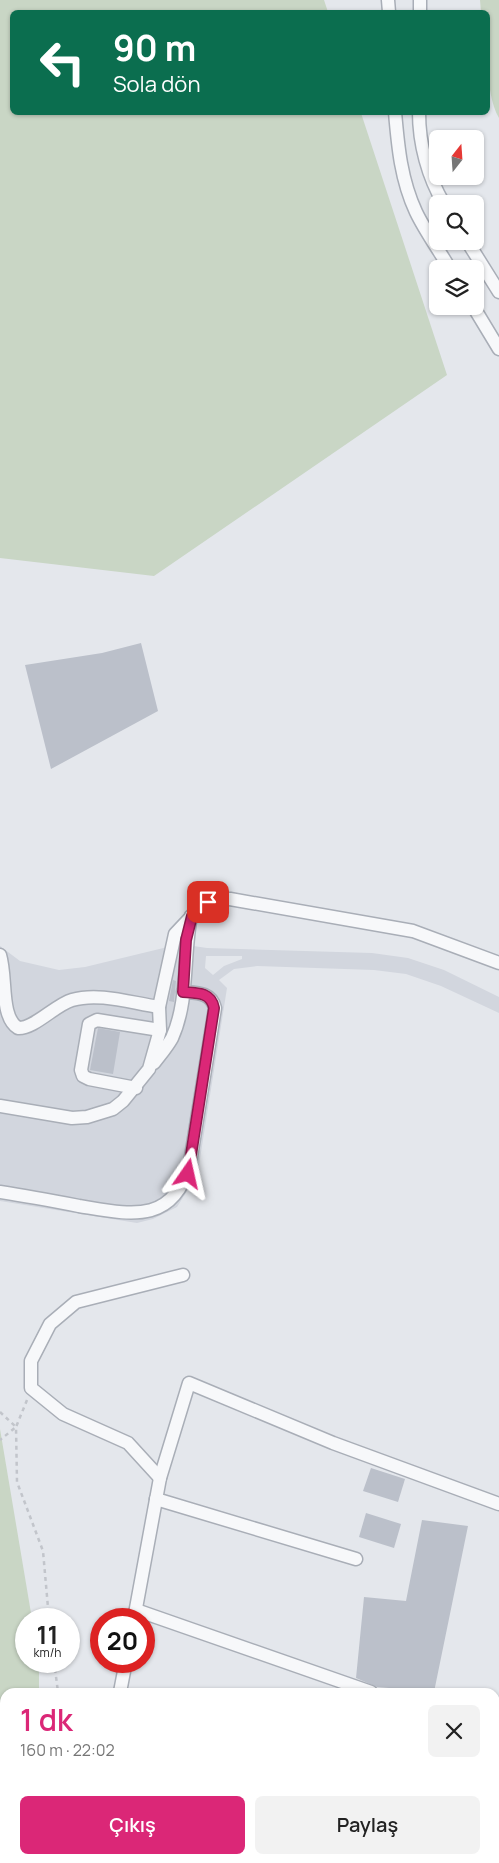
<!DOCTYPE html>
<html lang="tr">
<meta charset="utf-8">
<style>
:root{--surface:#fff;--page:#f2f2f2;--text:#222;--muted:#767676;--accent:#db2777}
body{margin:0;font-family:Manrope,sans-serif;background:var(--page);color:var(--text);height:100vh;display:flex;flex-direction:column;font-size:19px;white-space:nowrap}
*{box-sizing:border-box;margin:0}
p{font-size:16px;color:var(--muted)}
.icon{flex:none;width:28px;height:28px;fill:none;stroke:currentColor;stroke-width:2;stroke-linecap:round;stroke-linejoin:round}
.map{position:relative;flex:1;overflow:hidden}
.panel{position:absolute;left:0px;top:1688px;width:500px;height:176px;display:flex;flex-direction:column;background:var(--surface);border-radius:15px 15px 0 0;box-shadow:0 1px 4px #0004}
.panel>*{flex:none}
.hud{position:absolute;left:10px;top:10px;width:480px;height:105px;border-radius:8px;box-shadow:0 1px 4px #0004;background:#0b6e4f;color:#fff;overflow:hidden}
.needle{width:32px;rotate:17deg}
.fabs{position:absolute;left:429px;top:130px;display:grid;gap:10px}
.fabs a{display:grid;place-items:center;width:55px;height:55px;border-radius:8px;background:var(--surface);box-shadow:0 1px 4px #0004;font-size:25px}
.speed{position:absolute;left:15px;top:1608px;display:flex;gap:10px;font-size:25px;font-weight:700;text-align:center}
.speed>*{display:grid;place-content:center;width:65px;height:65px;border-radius:50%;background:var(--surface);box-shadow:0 1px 4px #0004;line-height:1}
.speed small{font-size:12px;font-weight:400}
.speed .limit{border:8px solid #d22;background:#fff;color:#111}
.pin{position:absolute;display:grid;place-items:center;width:42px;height:42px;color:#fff;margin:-21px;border-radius:10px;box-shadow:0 2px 8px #0006}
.me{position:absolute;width:55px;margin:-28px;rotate:11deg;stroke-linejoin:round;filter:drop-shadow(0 0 4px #0008)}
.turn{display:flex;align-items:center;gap:18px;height:105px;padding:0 20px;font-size:22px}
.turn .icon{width:65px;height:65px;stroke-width:2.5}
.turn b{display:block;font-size:35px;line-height:42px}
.round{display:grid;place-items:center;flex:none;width:52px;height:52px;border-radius:8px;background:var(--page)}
.headline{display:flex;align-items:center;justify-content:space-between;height:85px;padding:0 20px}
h1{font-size:30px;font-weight:600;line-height:38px;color:var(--accent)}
.button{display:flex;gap:10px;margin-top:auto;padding:10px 20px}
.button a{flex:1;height:58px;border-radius:8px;background:var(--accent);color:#fff;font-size:20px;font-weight:600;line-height:58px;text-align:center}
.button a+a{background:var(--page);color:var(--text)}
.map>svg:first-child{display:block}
.built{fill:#d2d6de;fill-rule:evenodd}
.green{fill:#c9d6c5}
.building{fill:#bbc0ca}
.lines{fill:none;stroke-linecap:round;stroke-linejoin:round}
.minor-casing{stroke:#a9aeb7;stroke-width:15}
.path{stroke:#c2c5cb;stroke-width:2.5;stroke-dasharray:4 4;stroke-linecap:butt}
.minor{stroke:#f7f8fa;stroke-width:12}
.route-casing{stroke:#8e194d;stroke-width:12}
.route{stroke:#db2777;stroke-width:9}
</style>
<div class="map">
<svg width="499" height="1863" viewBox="0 0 499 1863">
<rect width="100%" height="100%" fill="#e4e7ec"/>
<path class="built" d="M180,944L207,948L372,953L408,958L444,970L499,997V1013L441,986L406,974L374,970L257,966L234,969L219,980L227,988L199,1165L194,1180L177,1207L153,1219L137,1223L0,1201V946L20,961L59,970L85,967ZM206,956H242V959L224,966L213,975L205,968Z"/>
<g class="green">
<path d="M0,0H324L328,12H12V112L361,113L447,375L154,576L0,558Z"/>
<path d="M480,0H499V118C484,91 488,44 488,12H481Z"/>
<path d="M0,1429L32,1619H26V1661H39V1692H5V1795L0,1801Z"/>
</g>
<g class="building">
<path d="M141,643L158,711L51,769L25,665L102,653Z"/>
<path d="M173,980L176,981L174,1002L169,1001Z"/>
<path d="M98,1028L120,1032L113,1074L90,1070Z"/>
<path d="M371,1468L405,1479L398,1502L363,1491Z"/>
<path d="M366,1513L401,1524L394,1548L359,1537Z"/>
<path d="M422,1520L468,1526L434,1692H394L389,1691V1688L377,1687L356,1678L364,1597L406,1601Z"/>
</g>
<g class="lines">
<g class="minor-casing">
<g id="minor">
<path d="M388,0L389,12"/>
<path d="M420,12V0"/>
<path d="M395,112C398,147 401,180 416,212C425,231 439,250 450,269"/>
<path d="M419,112C419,144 428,177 444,204"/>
<path d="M467,241L499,292"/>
<path d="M473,306L499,349"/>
<path d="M0,955C7,978 0,1017 18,1028C34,1029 55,1005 72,1000C99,992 131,1003 159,1007"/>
<path d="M154,1063C160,1055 167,1047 172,1038C189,1001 183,955 191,916"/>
<path d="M136,1088L89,1079L83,1076L81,1070L89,1024L97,1020L160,1030"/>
<path d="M0,1106L72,1118L87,1117L113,1109L123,1101L149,1069L160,1030L159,1007L175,934L192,916L208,902L218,899H230L413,931L499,963"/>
<path d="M0,1192C26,1196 53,1201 79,1206C129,1214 173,1226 190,1163L215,1008C211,992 197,993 183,992"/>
<path d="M160,1478L128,1443L63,1414L31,1388V1361L50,1324L76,1302L183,1275"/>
<path d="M156,1499L356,1559"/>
<path d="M136,1610L371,1692"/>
<path d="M134,1619L160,1478L189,1383L333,1443L499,1504"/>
<path d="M120,1692L126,1661"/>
<path d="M495,1731L499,1732"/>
<path d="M495,1817L499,1802"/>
<path d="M94,1859V1863"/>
<path d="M104,1859L112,1863"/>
<path d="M481,1863L482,1859"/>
</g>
</g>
<g class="path">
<path d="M27,1400L16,1427L17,1482L43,1551L49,1619"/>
<path d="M0,1412L16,1427L0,1440"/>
<path d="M54,1661L58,1692"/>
<path d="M0,1830H5"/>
</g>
<use href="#minor" class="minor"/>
</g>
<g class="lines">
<g class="route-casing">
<path id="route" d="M188,1174L214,1008C211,992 197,993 183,992L186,940L192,916L208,902"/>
</g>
<use href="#route" class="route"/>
</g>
</svg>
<div class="fabs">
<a><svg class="needle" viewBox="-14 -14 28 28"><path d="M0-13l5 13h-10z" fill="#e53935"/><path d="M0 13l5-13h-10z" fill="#767676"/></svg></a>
<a><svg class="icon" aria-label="search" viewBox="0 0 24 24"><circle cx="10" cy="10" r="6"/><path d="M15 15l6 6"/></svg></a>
<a><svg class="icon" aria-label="layers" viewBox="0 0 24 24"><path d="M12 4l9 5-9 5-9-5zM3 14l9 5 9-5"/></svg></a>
</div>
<div class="speed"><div>11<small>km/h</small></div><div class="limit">20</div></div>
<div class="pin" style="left:208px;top:902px;background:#d93025"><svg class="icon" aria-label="arrive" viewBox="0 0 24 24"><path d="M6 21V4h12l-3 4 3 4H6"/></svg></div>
<svg class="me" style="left:188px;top:1174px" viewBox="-20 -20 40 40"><path d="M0-17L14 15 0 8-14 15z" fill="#db2777" stroke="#fff" stroke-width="4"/></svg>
<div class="hud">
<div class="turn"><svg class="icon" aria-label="left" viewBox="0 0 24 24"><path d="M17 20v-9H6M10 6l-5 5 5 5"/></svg><div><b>90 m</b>Sola dön</div></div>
</div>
<section class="panel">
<div class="headline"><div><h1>1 dk</h1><p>160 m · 22:02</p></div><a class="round"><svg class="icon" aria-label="close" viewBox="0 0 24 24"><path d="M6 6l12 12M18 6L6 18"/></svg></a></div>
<div class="button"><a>Çıkış</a><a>Paylaş</a></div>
</section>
</div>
